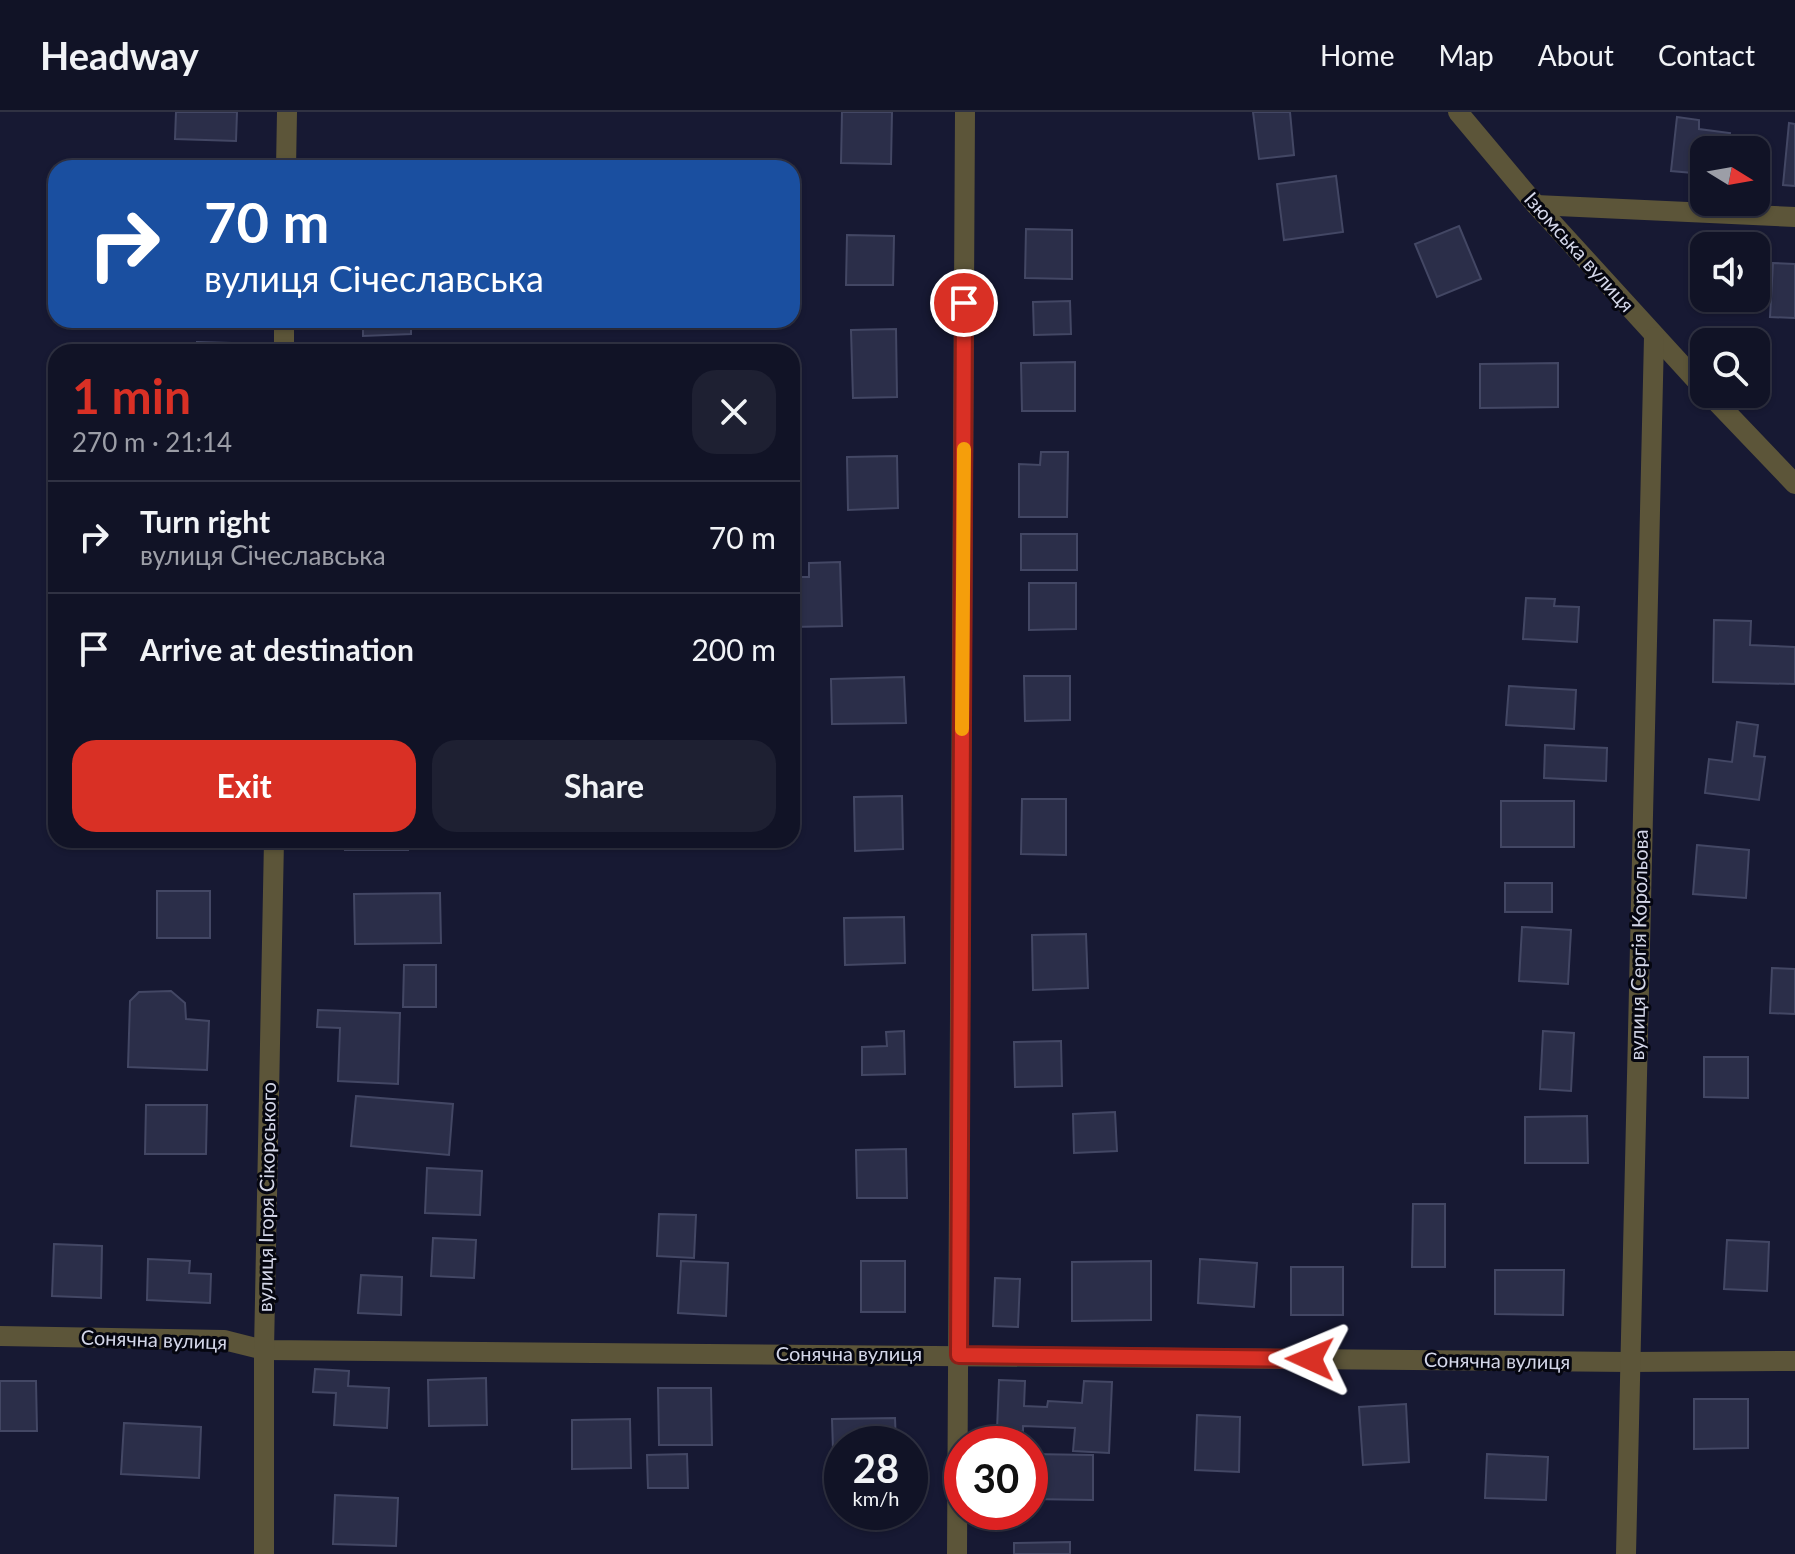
<!DOCTYPE html>
<meta charset="utf-8">
<style>
:root{--surface:#111326;--page:#1e2032;--text:#f1f3f6;--muted:#9c9ea7;--line:#303243;--accent:#d93025}
body{margin:0;font-family:Lato,sans-serif;background:var(--page);color:var(--text);height:100vh;display:flex;flex-direction:column;font-size:30px;white-space:nowrap}
*{box-sizing:border-box;margin:0}
p{font-size:26px;color:var(--muted)}
.icon{flex:none;width:44px;height:44px;fill:none;stroke:currentColor;stroke-width:2;stroke-linecap:round;stroke-linejoin:round}
.map{position:relative;flex:1;overflow:hidden}
.side{position:absolute;left:48px;top:232px;width:752px;height:504px;display:flex;flex-direction:column;background:var(--surface);border-radius:24px;box-shadow:0 2px 6px #0004,0 0 0 2px var(--line)}
.side>*{flex:none}
.banner{position:absolute;left:48px;top:48px;width:752px;height:168px;border-radius:24px;box-shadow:0 2px 6px #0004,0 0 0 2px var(--line);background:#1a4fa0;color:#fff;overflow:hidden}
.needle{width:52px;rotate:101deg}
.fabs{position:absolute;left:1690px;top:24px;display:grid;gap:16px}
.fabs a{display:grid;place-items:center;width:80px;height:80px;border-radius:16px;background:var(--surface);box-shadow:0 2px 6px #0004,0 0 0 2px var(--line);font-size:40px}
.speed{position:absolute;left:824px;top:1314px;display:flex;gap:16px;font-size:40px;font-weight:700;text-align:center}
.speed>*{display:grid;place-content:center;width:104px;height:104px;border-radius:50%;background:var(--surface);box-shadow:0 2px 6px #0004,0 0 0 2px var(--line);line-height:1}
.speed small{font-size:20px;font-weight:400}
.speed .limit{border:12px solid #d22;background:#fff;color:#111}
.pin{position:absolute;display:grid;place-items:center;width:68px;height:68px;color:#fff;margin:-34px;border:4px solid #fff;border-radius:50%;box-shadow:0 2px 8px #0007}
.me{position:absolute;width:88px;margin:-44px;rotate:271deg;stroke-linejoin:round;filter:drop-shadow(0 0 6px #0008)}
.turn{display:flex;align-items:center;gap:28px;height:168px;padding:0 24px;font-size:36px}
.turn .icon{width:104px;height:104px;stroke-width:2.5}
.turn b{display:block;font-size:56px;line-height:68px}
.round{display:grid;place-items:center;flex:none;width:84px;height:84px;border-radius:24px;background:var(--page)}
.headline{display:flex;align-items:center;justify-content:space-between;height:136px;padding:0 24px}
h1{font-size:48px;font-weight:700;line-height:60px;color:var(--accent)}
.action{display:flex;gap:16px;margin-top:auto;padding:16px 24px}
.action a{flex:1;height:92px;border-radius:24px;background:var(--accent);color:#fff;font-size:32px;font-weight:700;line-height:92px;text-align:center}
.action a+a{background:var(--page);color:var(--text)}
ul{padding:0;list-style:none}
li{display:flex;align-items:center;gap:24px;height:112px;padding:0 24px;border-top:2px solid var(--line)}
li div{flex:1}
li b{display:block;font-size:30px}
li em{font-style:normal}
header{display:flex;align-items:center;gap:48px;box-sizing:border-box;height:112px;padding:0 40px;background:var(--surface);border-bottom:2px solid var(--line)}
header strong{font-size:38px}
nav{display:flex;gap:44px;margin-inline-start:auto;font-size:28px}
.map>svg:first-child{display:block}
.building{fill:#2b2e49;stroke:#434764;stroke-width:2}
.lines{fill:none;stroke-linecap:round;stroke-linejoin:round}
.street{stroke:#5c5539;stroke-width:20}
.route-casing{stroke:#8d1f18;stroke-width:20}
.route{stroke:#d93025;stroke-width:14}
.slow{stroke:#f59e0b;stroke-width:14}
.labels{text-anchor:middle;stroke-width:6;stroke-linejoin:round;paint-order:stroke}
.street-label{font-size:20px;fill:#d3d6e8;stroke:#050610}
</style>
<header>
<strong>Headway</strong>
<nav><a>Home</a><a>Map</a><a>About</a><a>Contact</a></nav>
</header>
<div class="map">
<svg width="1795" height="1442" viewBox="0 0 1795 1442">
<rect width="100%" height="100%" fill="#171933"/>
<g class="building">
<path d="M176,0H237L236,29L175,27Z"/>
<path d="M842,0H892L891,52L841,51Z"/>
<path d="M1253,0H1290L1294,43L1259,47Z"/>
<path d="M1677,5L1699,8V17L1730,21L1728,38H1704V62L1671,59Z"/>
<path d="M1789,11L1795,12V74L1783,73Z"/>
<path d="M1336,64L1343,120L1284,128L1277,72Z"/>
<path d="M1459,114L1481,167L1437,185L1415,132Z"/>
<path d="M1026,117L1072,118V167L1025,166Z"/>
<path d="M847,123L894,124L893,173H846Z"/>
<path d="M1773,151L1795,152V206L1770,205Z"/>
<path d="M1070,189L1071,222L1034,223L1033,190Z"/>
<path d="M363,208H411V222L363,224Z"/>
<path d="M896,217L897,285L853,286L851,218Z"/>
<path d="M197,230L231,231V240H174L197,239Z"/>
<path d="M1075,250V299H1022L1021,251Z"/>
<path d="M1558,251V295L1480,296V252Z"/>
<path d="M1041,340H1068L1067,405H1019V352L1040,353Z"/>
<path d="M897,344L898,396L848,398L847,345Z"/>
<rect x="1021" y="422" width="56" height="36"/>
<path d="M840,450L842,514L792,515V465H809V451Z"/>
<path d="M1029,471H1076V517L1029,518Z"/>
<path d="M1526,486L1555,487L1554,494L1579,495L1577,530L1523,527Z"/>
<path d="M1714,508L1751,509L1750,533L1795,535V572L1713,570Z"/>
<path d="M1024,564H1070V608L1025,609Z"/>
<path d="M904,565L906,611L832,612L831,567Z"/>
<path d="M1509,574L1576,578L1574,617L1506,613Z"/>
<path d="M1737,610L1758,613L1754,644L1765,645L1759,688L1705,681L1709,647L1732,650Z"/>
<path d="M1545,633L1607,636L1606,669L1544,666Z"/>
<path d="M902,684L903,737L855,739L854,685Z"/>
<path d="M1022,687H1066V743L1021,742Z"/>
<rect x="1501" y="689" width="73" height="46"/>
<rect x="110" y="728" width="67" height="8"/>
<rect x="345" y="728" width="63" height="10"/>
<path d="M1697,733L1749,738L1746,786L1693,782Z"/>
<rect x="1505" y="771" width="47" height="29"/>
<rect x="157" y="779" width="53" height="47"/>
<path d="M440,781L441,831L355,832L354,782Z"/>
<path d="M904,805L905,851L845,853L844,806Z"/>
<path d="M1522,815L1571,818L1568,872L1519,869Z"/>
<path d="M1086,822L1088,876L1033,878L1032,823Z"/>
<path d="M404,853H436V895H403Z"/>
<path d="M1772,856L1795,857V902L1770,901Z"/>
<path d="M171,879L185,891L186,907L209,909L207,958L128,955L130,889L139,880Z"/>
<path d="M318,898L400,901L398,972L338,969L340,916L317,915Z"/>
<path d="M904,919L905,962L862,963V935L887,934L886,920Z"/>
<path d="M1543,919L1574,921L1571,979L1540,977Z"/>
<path d="M1061,929L1062,974L1015,975L1014,930Z"/>
<path d="M1704,945H1748V986L1704,985Z"/>
<path d="M356,984L453,992L449,1043L351,1034Z"/>
<path d="M146,993H207L206,1042H145Z"/>
<path d="M1115,1000L1117,1039L1074,1041L1073,1002Z"/>
<path d="M1587,1004L1588,1051H1525V1005Z"/>
<path d="M906,1037L907,1086H857L856,1038Z"/>
<path d="M427,1056L482,1059L480,1103L425,1101Z"/>
<path d="M1413,1092H1445V1155H1412Z"/>
<path d="M659,1102L696,1103L694,1146L657,1144Z"/>
<path d="M433,1126L476,1128L474,1166L431,1164Z"/>
<path d="M1727,1128L1769,1130L1767,1179L1724,1177Z"/>
<path d="M54,1132L102,1134L101,1186L52,1184Z"/>
<path d="M148,1147L190,1149L189,1161L211,1162L210,1191L147,1188Z"/>
<path d="M1200,1147L1257,1151L1254,1195L1198,1191Z"/>
<path d="M681,1149L728,1151L726,1204L678,1201Z"/>
<rect x="861" y="1149" width="44" height="51"/>
<path d="M1151,1149V1208L1072,1209V1150Z"/>
<rect x="1291" y="1155" width="52" height="48"/>
<path d="M1495,1158H1564L1563,1203L1495,1202Z"/>
<path d="M361,1163L402,1165L401,1203L358,1201Z"/>
<path d="M995,1166L1020,1167L1018,1215L993,1214Z"/>
<path d="M315,1257L349,1259L348,1274L389,1276L387,1316L334,1313L336,1281L313,1280Z"/>
<path d="M486,1266L487,1313L429,1314L428,1268Z"/>
<path d="M999,1268L1025,1269L1024,1294L1047,1295L1048,1289L1082,1291L1084,1269L1112,1270L1109,1341L1073,1339L1075,1316L1023,1314V1319L997,1318Z"/>
<path d="M0,1269H36L37,1319H0Z"/>
<path d="M658,1276H711L712,1333H659Z"/>
<path d="M1694,1287H1748V1336L1694,1337Z"/>
<path d="M1406,1292L1409,1350L1363,1353L1359,1295Z"/>
<path d="M1197,1303L1240,1305L1239,1360L1195,1358Z"/>
<path d="M895,1306L896,1332H842V1369H834L832,1307Z"/>
<path d="M630,1307L631,1356L572,1357V1308Z"/>
<path d="M124,1311L201,1315L199,1366L121,1362Z"/>
<path d="M687,1342L688,1376H648L647,1343Z"/>
<path d="M1030,1342L1093,1343V1388L1030,1387Z"/>
<path d="M1487,1342L1548,1345L1546,1388L1485,1386Z"/>
<path d="M335,1383L398,1386L396,1434L333,1432Z"/>
<path d="M1070,1430V1442H1014V1431Z"/>
</g>
<g class="lines">
<g class="street">
<path d="M1458,0L1536,93L1704,277"/>
<path d="M286,56L287,0"/>
<path d="M1536,93L1795,105"/>
<path d="M284,240V208"/>
<path d="M1709,282L1795,372"/>
<path d="M0,1224L224,1228L264,1238L1629,1250L1795,1249"/>
<path d="M264,1442V1238L274,728"/>
<path d="M957,1442L965,0"/>
<path d="M1626,1442L1654,225"/>
</g>
</g>
<g class="lines">
<g class="route-casing">
<path id="route" d="M964,191L959,1243L1310,1247"/>
</g>
<use href="#route" class="route"/>
<path class="slow" d="M962,617L964,337"/>
</g>
<g class="labels">
<g class="street-label">
<text transform="translate(1579 140) rotate(48)" y="7">Ізюмська вулиця</text>
<text transform="translate(1639 833) rotate(-89)" y="7">вулиця Сергія Корольова</text>
<text transform="translate(267 1085) rotate(-89)" y="7">вулиця Ігоря Сікорського</text>
<text transform="translate(154 1228) rotate(2)" y="7">Сонячна вулиця</text>
<text x="849" y="1249">Сонячна вулиця</text>
<text transform="translate(1497 1249) rotate(1)" y="7">Сонячна вулиця</text>
</g>
</g>
</svg>
<div class="fabs">
<a><svg class="needle" viewBox="-14 -14 28 28"><path d="M0-13l5 13h-10z" fill="#e53935"/><path d="M0 13l5-13h-10z" fill="#9c9ea7"/></svg></a>
<a><svg class="icon" aria-label="sound" viewBox="0 0 24 24"><path d="M4 9h4l5-4v14l-5-4H4zM17 9q2 3 0 6"/></svg></a>
<a><svg class="icon" aria-label="search" viewBox="0 0 24 24"><circle cx="10" cy="10" r="6"/><path d="M15 15l6 6"/></svg></a>
</div>
<div class="speed"><div>28<small>km/h</small></div><div class="limit">30</div></div>
<div class="pin" style="left:964px;top:191px;background:#d93025"><svg class="icon" aria-label="arrive" viewBox="0 0 24 24"><path d="M6 21V4h12l-3 4 3 4H6"/></svg></div>
<svg class="me" style="left:1310px;top:1247px" viewBox="-20 -20 40 40"><path d="M0-17L14 15 0 8-14 15z" fill="#d93025" stroke="#fff" stroke-width="4"/></svg>
<div class="banner">
<div class="turn"><svg class="icon" aria-label="right" viewBox="0 0 24 24"><path d="M7 20v-9h11M14 6l5 5-5 5"/></svg><div><b>70 m</b>вулиця Січеславська</div></div>
</div>
<section class="side">
<div class="headline"><div><h1>1 min</h1><p>270 m · 21:14</p></div><a class="round"><svg class="icon" aria-label="close" viewBox="0 0 24 24"><path d="M6 6l12 12M18 6L6 18"/></svg></a></div>
<ul>
<li><svg class="icon" aria-label="right" viewBox="0 0 24 24"><path d="M7 20v-9h11M14 6l5 5-5 5"/></svg><div><b>Turn right</b><p>вулиця Січеславська</p></div><em>70 m</em></li>
<li><svg class="icon" aria-label="arrive" viewBox="0 0 24 24"><path d="M6 21V4h12l-3 4 3 4H6"/></svg><div><b>Arrive at destination</b></div><em>200 m</em></li>
</ul>
<div class="action"><a>Exit</a><a>Share</a></div>
</section>
</div>
